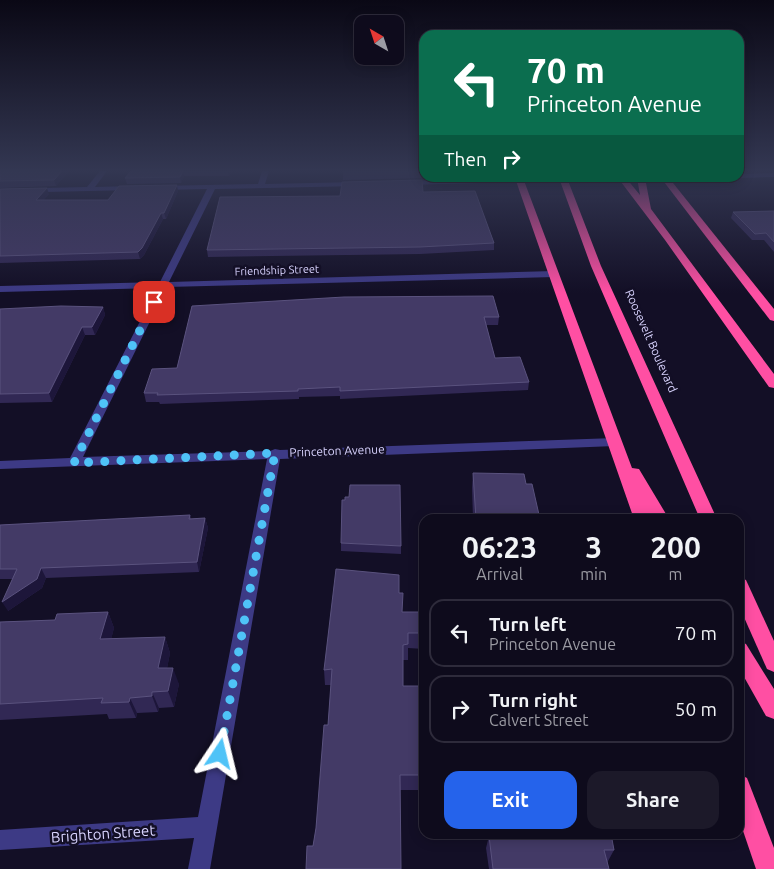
<!DOCTYPE html>
<style>
:root{--surface:#0e0b1c;--page:#1c1929;--text:#f1f3f6;--muted:#9b9ba3;--line:#2e2b3b;--accent:#2563eb}
body{margin:0;font-family:Ubuntu,sans-serif;background:var(--page);color:var(--text);height:100vh;display:flex;flex-direction:column;font-size:19px;white-space:nowrap}
*{box-sizing:border-box;margin:0}
p{font-size:16px;color:var(--muted)}
.icon{flex:none;width:28px;height:28px;fill:none;stroke:currentColor;stroke-width:2;stroke-linecap:round;stroke-linejoin:round}
.map{position:relative;flex:1;overflow:hidden}
.sheet{position:absolute;left:419px;top:514px;width:325px;height:325px;display:flex;flex-direction:column;background:var(--surface);border-radius:15px;box-shadow:0 2px 12px #0003,0 0 0 1px var(--line)}
.sheet>*{flex:none}
.banner{position:absolute;left:419px;top:30px;width:325px;height:152px;border-radius:15px;box-shadow:0 2px 12px #0003,0 0 0 1px var(--line);background:#0b6e4f;color:#fff;overflow:hidden}
.needle{width:32px;rotate:321deg}
.fabs{position:absolute;left:354px;top:15px;display:grid;gap:10px}
.fabs a{display:grid;place-items:center;width:50px;height:50px;border-radius:10px;background:var(--surface);box-shadow:0 2px 12px #0003,0 0 0 1px var(--line);font-size:25px}
.pin{position:absolute;display:grid;place-items:center;width:42px;height:42px;color:#fff;margin:-21px;border-radius:10px;box-shadow:0 2px 8px #0006}
.me{position:absolute;width:55px;margin:-28px;rotate:10deg;stroke-linejoin:round;filter:drop-shadow(0 0 4px #0008)}
.turn{display:flex;align-items:center;gap:18px;height:105px;padding:0 25px;font-size:22px}
.turn .icon{width:65px;height:65px;stroke-width:2.5}
.turn b{display:block;font-size:35px;line-height:42px}
.then{display:flex;align-items:center;height:48px;padding:0 25px;background:#0003;gap:10px;font-size:19px}
.eta{display:flex;justify-content:space-evenly;align-items:center;height:85px;text-align:center}
.eta b{font-size:30px;font-weight:600;line-height:35px}
.button{display:flex;gap:10px;margin-top:auto;padding:10px 25px}
.button a{flex:1;height:58px;border-radius:15px;background:var(--accent);color:#fff;font-size:20px;font-weight:600;line-height:58px;text-align:center}
.button a+a{background:var(--page);color:var(--text)}
ul{padding:0;list-style:none}
li{display:flex;align-items:center;gap:15px;height:68px;margin:0 10px 8px;padding:0 15px;border:2px solid var(--line);border-radius:15px}
li div{flex:1}
li b{display:block;font-size:19px}
li em{font-style:normal}
.map>svg:first-child{display:block}
.lines{fill:none;stroke-linecap:round;stroke-linejoin:round}
.minor{fill:#3d3a85;fill-rule:evenodd}
.highway{fill:#ff4fa3;fill-rule:evenodd}
.wall{fill:#312854}
.shaded-wall{fill:#1d163a}
.building{fill:#433a66;stroke:#5a527e}
.route{stroke:#4fc3f7;stroke-width:9;stroke-dasharray:0 16.2}
.labels{text-anchor:middle;stroke-width:5;stroke-linejoin:round;paint-order:stroke}
.far-street-label{font-size:11px;fill:#d9d4ff;stroke:#130f26}
.street-label{font-size:12px;fill:#d9d4ff;stroke:#130f26}
.near-street-label{font-size:15px;fill:#d9d4ff;stroke:#130f26}
</style>
<div class="map">
<svg width="774" height="869" viewBox="0 0 774 869">
<rect width="100%" height="100%" fill="#130f26"/>
<g class="lines">
<g class="minor">
<path d="M100,171H107L95,187L132,186L136,188L132,190L0,193V189L87,187Z"/>
<path d="M262,171H269L265,184L357,182L361,184L357,186L215,189L169,282L554,271L559,274L554,277L167,287L83,457L270,451L275,449L280,450L615,438L621,442L615,446L280,459L210,869H188L194,838L0,850V830L198,817L267,459L0,469V461L70,458L157,288L0,292V286L160,282L207,189L160,190L156,188L157,186L258,184Z"/>
<path d="M774,173V177L739,178H736H739V174Z"/>
<path d="M520,178H523V182L405,185L401,183L405,181Z"/>
</g>
<g class="highway">
<path d="M515,178H523L632,468L639,469L669,519H652L650,515L651,519H634Z"/>
<path d="M559,178H567L601,266L717,519H700L591,266Z"/>
<path d="M618,178H626L640,195L637,178H645L651,209L774,374V388L769,387L665,240Z"/>
<path d="M661,178H669L774,309V321L770,320Z"/>
<path d="M739,577L746,580L774,641V672L767,669L739,606Z"/>
<path d="M739,641L746,644L774,689V719L766,716L739,668Z"/>
<path d="M739,774L747,778L774,848V869H756L739,819Z"/>
</g>
</g>
<g class="wall">
<path d="M0,171H69L56,186L0,188Z"/>
<path d="M131,171H232L229,176H184L181,183L127,184L125,178Z"/>
<path d="M343,171H421V178L343,180Z"/>
<path d="M0,189L49,194L43,200H108L178,191L166,219H163L144,255L140,259L0,263Z"/>
<path d="M423,192L494,243V250L420,254L208,257L207,250L340,196Z"/>
<path d="M774,211V252L764,240H752L731,218L733,212Z"/>
<path d="M192,306L499,317L498,325H486L495,358L529,382L528,390L340,399V396L299,397V399L160,404L159,402H146L144,393L177,368Z"/>
<path d="M103,307L105,315L95,335H85L52,402L0,403V309Z"/>
<path d="M473,473L526,484L540,519H473L472,488Z"/>
<path d="M190,515L191,519L205,518L208,528L199,572L46,578L42,588L8,611L12,579H0V525Z"/>
<path d="M341,543L401,546V554L341,551Z"/>
<path d="M399,593L402,612H424V649L408,648V660H403V686H424V790H400L313,846L316,828L328,725L331,685H325L324,670Z"/>
<path d="M108,612L114,628L111,639L165,637L170,653L167,668L179,684L174,707L159,708L158,712L137,713L136,718L109,719L107,714L0,720V622L55,620Z"/>
<path d="M509,834H611L614,850L607,863L609,869H489L486,848L489,836H509Z"/>
</g>
<g class="shaded-wall">
<path d="M62,171H69L56,186L54,180Z"/>
<path d="M183,171L184,176L181,183L180,177Z"/>
<path d="M228,171H232L229,176Z"/>
<path d="M177,185L178,191L166,219L164,213Z"/>
<path d="M47,188L49,194L38,207L36,200Z"/>
<path d="M161,213L163,219L144,255L140,259L138,252Z"/>
<path d="M103,307L105,315L95,335L92,327Z"/>
<path d="M82,327L85,335L52,402L49,393Z"/>
<path d="M205,518L208,528L199,572L197,562Z"/>
<path d="M41,568L46,578L42,588L8,611L2,602Z"/>
<path d="M108,612L114,628L107,656L100,639Z"/>
<path d="M165,637L170,653L164,684L158,668Z"/>
<path d="M173,668L179,684L174,707L168,691Z"/>
<path d="M152,692L159,708L158,712L152,696Z"/>
<path d="M130,698L137,713L136,718L129,702Z"/>
</g>
<g class="building">
<path d="M0,171H62L54,180L0,181Z"/>
<path d="M131,171H183L180,177L125,178Z"/>
<path d="M422,180L423,192L475,191L494,243L420,247L207,250L220,197L340,196L342,182Z"/>
<path d="M177,185L164,213H161L142,248L138,252L0,256V189L47,188L36,200H108L119,186Z"/>
<path d="M774,211V242L766,233L755,234L733,212Z"/>
<path d="M493,296L499,317H484L495,358L520,357L529,382L340,391V387L298,389V391L157,395L158,393H144L152,369L177,368L192,306L344,297Z"/>
<path d="M61,306L103,307L92,327H82L49,393L0,394V309Z"/>
<path d="M473,473L524,474L526,484H532L540,519H476Z"/>
<path d="M350,485H400L401,546L341,543L342,500H345V497H349Z"/>
<path d="M190,515L189,519L205,518L197,562L41,568L37,579L2,602L17,569H0V525Z"/>
<path d="M336,569L399,575V593H403L402,612H424V633H408V644L403,645V686H424V775H400L401,869H306L307,846H313L316,828L324,725H328L332,669L324,670Z"/>
<path d="M108,612L100,639L165,637L158,668H173L168,691L152,692V696L130,698L129,702L101,703L103,698L0,704V622L55,620L57,614Z"/>
<path d="M513,834H611L614,850H604L609,869H493L489,836H514Z"/>
</g>
<linearGradient id="sky" x2="0" y2="1"><stop stop-color="#0a0815"/><stop offset="0.58" stop-color="#333752"/><stop offset="1" stop-color="#333752" stop-opacity="0"/></linearGradient>
<rect width="774" height="293" fill="url(#sky)"/>
<g class="lines">
<path class="route" d="M154,302L74,463L275,453L220,754"/>
</g>
<g class="labels">
<g class="far-street-label">
<text transform="translate(277 270) rotate(-2)" y="4">Friendship Street</text>
</g>
<g class="street-label">
<text transform="translate(651 341) rotate(66)" y="4">Roosevelt Boulevard</text>
<text transform="translate(337 451) rotate(-2)" y="4">Princeton Avenue</text>
</g>
<g class="near-street-label">
<text transform="translate(103 834) rotate(-4)" y="5">Brighton Street</text>
</g>
</g>
</svg>
<div class="fabs">
<a><svg class="needle" viewBox="-14 -14 28 28"><path d="M0-13l5 13h-10z" fill="#e53935"/><path d="M0 13l5-13h-10z" fill="#9b9ba3"/></svg></a>
</div>
<div class="pin" style="left:154px;top:302px;background:#d93025"><svg class="icon" aria-label="arrive" viewBox="0 0 24 24"><path d="M6 21V4h12l-3 4 3 4H6"/></svg></div>
<svg class="me" style="left:220px;top:754px" viewBox="-20 -20 40 40"><path d="M0-17L14 15 0 8-14 15z" fill="#4fc3f7" stroke="#fff" stroke-width="4"/></svg>
<div class="banner">
<div class="turn"><svg class="icon" aria-label="left" viewBox="0 0 24 24"><path d="M17 20v-9H6M10 6l-5 5 5 5"/></svg><div><b>70 m</b>Princeton Avenue</div></div>
<div class="then">Then<svg class="icon" aria-label="right" viewBox="0 0 24 24"><path d="M7 20v-9h11M14 6l5 5-5 5"/></svg></div>
</div>
<section class="sheet">
<div class="eta">
<div><b>06:23</b><p>Arrival</p></div>
<div><b>3</b><p>min</p></div>
<div><b>200</b><p>m</p></div>
</div>
<ul>
<li><svg class="icon" aria-label="left" viewBox="0 0 24 24"><path d="M17 20v-9H6M10 6l-5 5 5 5"/></svg><div><b>Turn left</b><p>Princeton Avenue</p></div><em>70 m</em></li>
<li><svg class="icon" aria-label="right" viewBox="0 0 24 24"><path d="M7 20v-9h11M14 6l5 5-5 5"/></svg><div><b>Turn right</b><p>Calvert Street</p></div><em>50 m</em></li>
</ul>
<div class="button"><a>Exit</a><a>Share</a></div>
</section>
</div>
